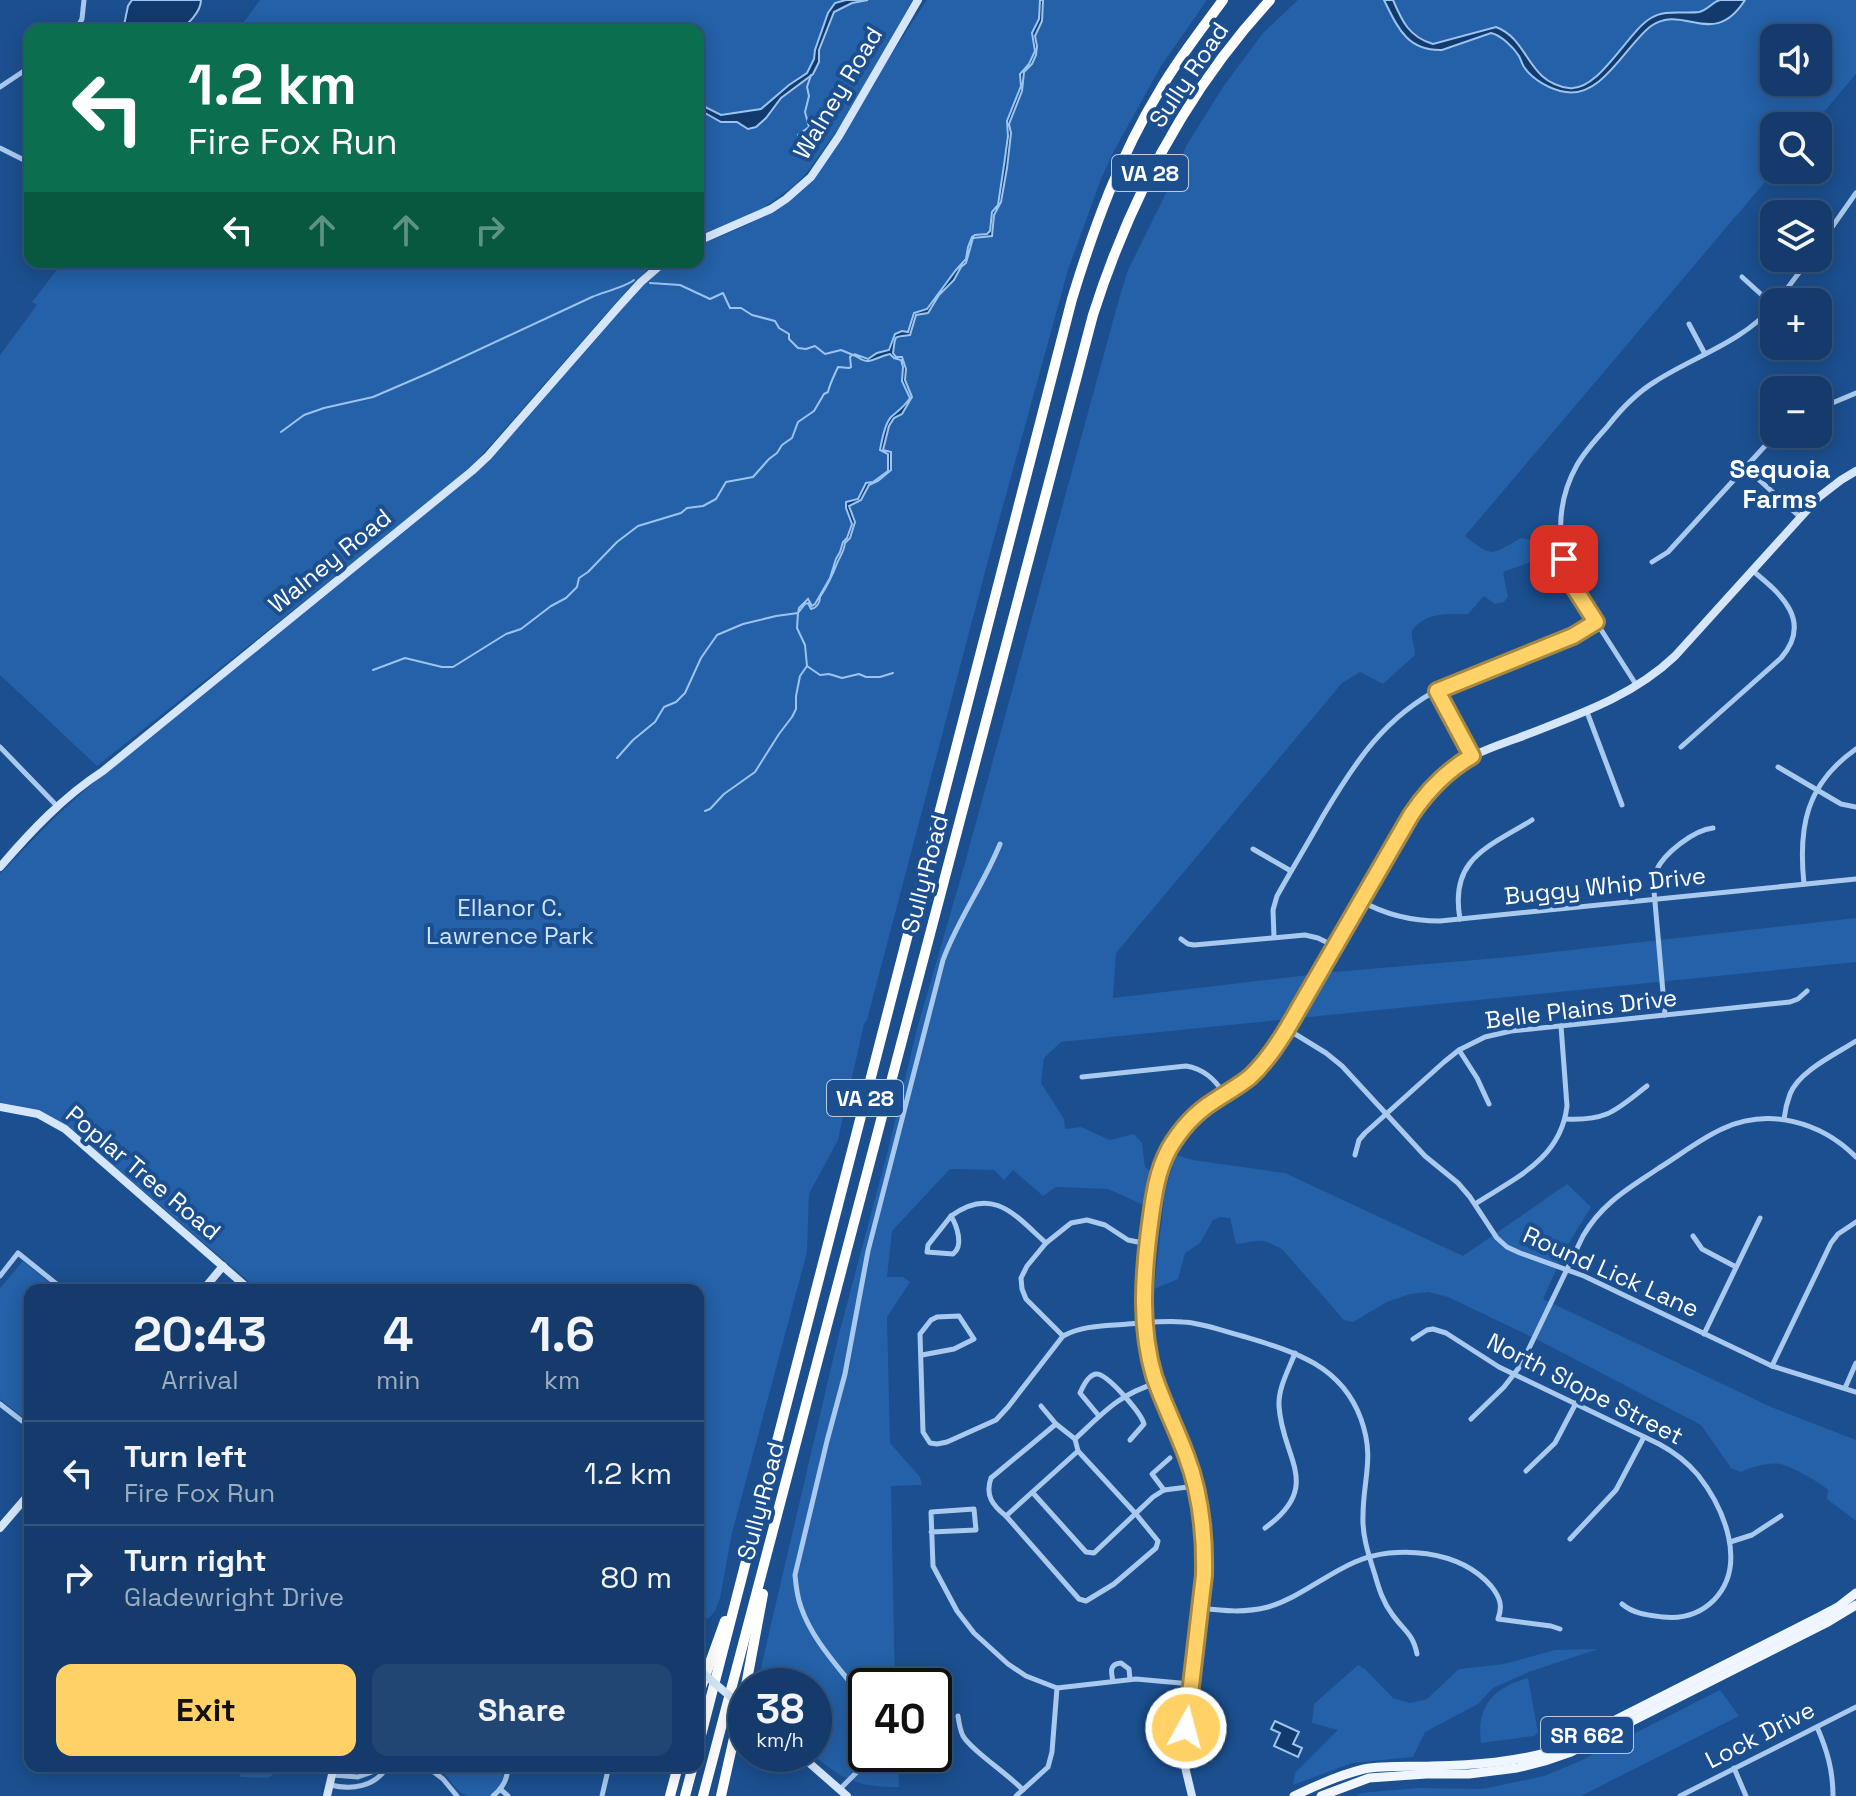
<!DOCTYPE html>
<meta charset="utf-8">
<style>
:root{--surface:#143b6b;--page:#214673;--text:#f1f3f6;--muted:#9dadc1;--line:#33557e;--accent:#ffd166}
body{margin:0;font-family:"Space Grotesk",sans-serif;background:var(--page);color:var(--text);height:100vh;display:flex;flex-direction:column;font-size:30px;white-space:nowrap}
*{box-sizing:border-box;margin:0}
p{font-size:26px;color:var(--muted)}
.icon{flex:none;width:44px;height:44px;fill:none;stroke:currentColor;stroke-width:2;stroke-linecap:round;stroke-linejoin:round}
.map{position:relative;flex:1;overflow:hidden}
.panel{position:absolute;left:24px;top:1284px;width:680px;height:488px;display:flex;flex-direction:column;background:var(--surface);border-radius:16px;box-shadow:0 4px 20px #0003,0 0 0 2px var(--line)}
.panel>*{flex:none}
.hud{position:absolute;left:24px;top:24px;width:680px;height:244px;border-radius:16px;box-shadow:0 4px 20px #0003,0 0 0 2px var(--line);background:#0b6e4f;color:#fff;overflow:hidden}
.fabs{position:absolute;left:1760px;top:24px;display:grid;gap:16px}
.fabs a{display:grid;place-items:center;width:72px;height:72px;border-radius:16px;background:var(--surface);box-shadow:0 4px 20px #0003,0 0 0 2px var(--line);font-size:40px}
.speed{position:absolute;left:728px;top:1668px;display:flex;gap:16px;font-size:40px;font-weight:700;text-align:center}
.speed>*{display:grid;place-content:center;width:104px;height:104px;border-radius:50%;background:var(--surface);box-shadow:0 4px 20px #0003,0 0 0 2px var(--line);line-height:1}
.speed small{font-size:20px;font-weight:400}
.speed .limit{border:4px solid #111;border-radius:12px;background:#fff;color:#111}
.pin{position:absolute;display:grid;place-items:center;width:68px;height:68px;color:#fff;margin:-34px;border-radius:16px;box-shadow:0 4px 12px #0006}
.me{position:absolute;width:88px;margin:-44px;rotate:7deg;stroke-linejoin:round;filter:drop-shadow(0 0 6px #0008)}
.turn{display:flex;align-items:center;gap:28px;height:168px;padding:0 32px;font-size:36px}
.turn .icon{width:104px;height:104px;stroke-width:2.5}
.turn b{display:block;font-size:56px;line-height:68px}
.lanes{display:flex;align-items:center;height:76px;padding:0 32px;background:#0003;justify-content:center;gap:40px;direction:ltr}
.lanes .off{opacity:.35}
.eta{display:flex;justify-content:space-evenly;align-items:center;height:136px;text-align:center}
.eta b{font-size:48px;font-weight:800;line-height:56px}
.cta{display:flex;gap:16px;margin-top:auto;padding:16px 32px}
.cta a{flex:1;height:92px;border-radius:16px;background:var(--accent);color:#111;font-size:32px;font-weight:800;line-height:92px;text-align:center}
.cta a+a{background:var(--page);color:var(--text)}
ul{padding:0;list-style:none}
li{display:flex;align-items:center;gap:24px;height:104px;padding:0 32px;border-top:2px solid var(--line)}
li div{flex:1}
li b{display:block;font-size:30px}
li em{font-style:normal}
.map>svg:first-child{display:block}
.green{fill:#2461a8;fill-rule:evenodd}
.water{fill:#123a6d;stroke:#9cc4f0;stroke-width:2}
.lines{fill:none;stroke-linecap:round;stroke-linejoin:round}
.stream{stroke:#9cc4f0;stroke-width:2}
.street{stroke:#a9c9ee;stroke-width:5}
.secondary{stroke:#d6e6fa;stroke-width:8}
.primary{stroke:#f0f6ff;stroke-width:9}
.highway{stroke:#fff;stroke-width:10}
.secondary-bridge{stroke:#d6e6fa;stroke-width:8}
.route-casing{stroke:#a68842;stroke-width:20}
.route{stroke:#ffd166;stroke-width:14}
.labels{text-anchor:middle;stroke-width:8;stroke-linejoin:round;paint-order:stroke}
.shield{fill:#1b4f8f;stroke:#bbcadd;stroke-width:2}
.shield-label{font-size:22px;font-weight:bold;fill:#fff}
.street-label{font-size:24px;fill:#fff;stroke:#1b4f8f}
.park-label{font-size:24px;fill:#cfe3fa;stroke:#1b4f8f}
.neighbourhood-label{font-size:26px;font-weight:bold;fill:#fff;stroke:#1b4f8f}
</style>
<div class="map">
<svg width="1856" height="1796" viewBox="0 0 1856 1796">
<rect width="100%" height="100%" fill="#1b4f8f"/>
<g class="green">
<path d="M260,0H913L843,122L808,171L795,185L763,208L698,236V30H238Z"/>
<path d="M927,0H1207L1161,66L1114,151L1101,179L1068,270L990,553L867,1020L864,1024L838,1140L809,1194L807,1252L732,1533L720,1598L715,1611L709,1618L698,1621V1290H259L79,1137L37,1112L0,1104V874L54,818L94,782L470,476L643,284C667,261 665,262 698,262V245C739,229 770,217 804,188Z"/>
<path d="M1298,0H1856V74L1812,126H1774L1775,170L1465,536C1493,558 1491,555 1521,538L1550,545L1551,555L1503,572L1508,597L1504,602L1495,604L1484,596L1468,614C1450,614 1432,612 1418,624C1414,628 1411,630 1412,635C1412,642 1415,647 1415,655L1383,684L1360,672L1342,683L1116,953L1113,998L1334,972L1509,957L1856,918V962L1061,1042L1044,1058L1041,1083L1064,1119L1065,1129L1081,1127L1110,1140L1134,1134L1142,1143L1145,1167L1150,1171L1144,1205L1108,1189L1056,1187L1043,1196L1013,1170L1004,1180L994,1170L950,1169L892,1231L887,1277H903L910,1282L887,1317L890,1443L920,1477L922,1485L891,1486L895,1686H866V1754H898L899,1787C858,1787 844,1781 812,1754H814V1686H764L760,1677L762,1663L838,1338L888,1150L917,1029L963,870L1119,299L1128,270L1176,173L1186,146L1223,87L1263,33ZM1774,38H1818V82H1774Z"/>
<path d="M63,262H655L628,289L472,466L447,488L97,766L0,675V355L37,305L32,302Z"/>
<path d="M1176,1155L1193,1160L1285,1173L1463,1256L1567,1184L1591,1207L1566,1248L1543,1299L1771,1407L1856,1440V1521L1827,1499L1828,1490C1821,1483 1791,1466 1780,1464C1769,1462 1751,1467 1741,1472L1731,1468L1701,1425L1540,1341L1448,1297L1428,1292L1410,1294L1387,1302L1353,1322L1344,1320L1282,1249C1274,1245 1266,1240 1256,1241C1249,1241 1244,1244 1236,1244L1230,1218L1221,1217L1213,1220L1200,1243L1185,1253L1178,1279L1154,1289L1165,1190Z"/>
<path d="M23,1261L58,1290H30V1415L26,1418L21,1416L0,1399V1288Z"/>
<path d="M1598,1649L1529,1672L1493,1688L1478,1704L1425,1732L1413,1757L1352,1763L1293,1785L1295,1773L1338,1730L1312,1723L1314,1704L1358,1665L1365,1669L1393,1698L1410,1703L1427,1699L1459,1669L1504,1664L1555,1650Z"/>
<path d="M1528,1678L1538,1732L1534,1736L1481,1743C1476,1706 1493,1688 1528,1678Z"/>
<path d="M1720,1690L1739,1716L1581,1796H1356L1361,1793L1417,1788L1483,1789L1544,1776L1580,1761Z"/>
<path d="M239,1766H276L274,1774L267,1778L241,1777L236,1770L239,1768Z"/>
<path d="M437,1766H504C504,1779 501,1788 490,1796C484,1796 474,1796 468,1796C454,1792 448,1774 437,1766Z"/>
</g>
<g class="water">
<path d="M132,0H201C201,11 188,26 177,30C168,33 135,30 123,30L128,6Z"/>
<path d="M846,0H868L852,3L834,12L819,50V62L813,74L781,98L766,118L756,127L748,129L737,122H721L698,109V96L705,107L721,115L761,109L789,85L807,73L814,59L815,50L828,13L835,3Z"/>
<path d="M1040,0H1043L1042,21L1035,36L1037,46L1036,55L1032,64L1024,72L1022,91L1009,124L1011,133L1007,168L1001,202L994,215L992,236L973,238L966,263L961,267L954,280L939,295L928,313L916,315L910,335C893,338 896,333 893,353L896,357H902L906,369L905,380L912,397L902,414L894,418L889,426L883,450L891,452V470L878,481L869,485L861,500L849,506L855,522L850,538L845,543C844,551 841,555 838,561C833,574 828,585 820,597C820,602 817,608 811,609L808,603L805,604L798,613L799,608L808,599L812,606L815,604L830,578L836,559L840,552L843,542L847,538L852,524L846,508V502L858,499L866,483L873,482L888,471V454L880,450C882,440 884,425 891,417C899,410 904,407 910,398L902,381L903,367L901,360L894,358L890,354C874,357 869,368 854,354L868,359L877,353L889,350L895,334L902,331L908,332L914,313L927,309L956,270L966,259L968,247L972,237L975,235L987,234L990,231L992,212L998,205L1004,165L1008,136L1007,121L1021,86L1020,74L1029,64L1035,51L1032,33L1039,19Z"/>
<path d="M1384,0H1393C1402,21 1409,37 1433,44L1496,27C1530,40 1526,82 1569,88C1599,92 1628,31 1651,18C1664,9 1684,14 1699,12C1708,10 1712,2 1720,0C1727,0 1738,0 1745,0C1713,50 1684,3 1651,26C1626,45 1602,98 1566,92C1551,90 1533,80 1524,67C1522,64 1521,60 1519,56C1514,48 1501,35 1491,33L1442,50C1407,51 1398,28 1384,0Z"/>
<path d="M1275,1721L1299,1732L1293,1744L1302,1748L1298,1757L1274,1746L1280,1733L1271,1729Z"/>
</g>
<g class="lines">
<g class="stream">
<path d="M798,135L809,127L805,112L809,96L807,87L811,75"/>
<path d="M650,283L680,285L710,299L723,293L730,308H741L752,315L775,321L779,328L789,334V339L798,348L806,349L815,346L825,354L841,350L858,357"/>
<path d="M281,432L304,415L324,408L373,397L431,372L592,297C604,292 625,287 634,280"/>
<path d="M807,666L820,675L829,674L842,678L859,674L866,677H880L893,673"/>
<path d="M373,670L405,658L442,667H453L506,634L521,629L551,606L566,598L577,587L579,578L588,572L617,542L638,526L681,513L687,508L703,506L716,499L726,482L753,477L769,459L777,453L782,445L792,438L798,422L814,411L824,394L828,392C830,383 834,376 838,367L849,368L851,367L850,357L852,355"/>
<path d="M617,758L633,740L655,722L664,707L676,702L685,693L701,658L717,635L743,624L776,616L798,613L797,628L805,645L807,666L800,676L796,696V709L792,717L779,734L755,772L724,794L710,809L705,811"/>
</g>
<g class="street">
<path d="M76,30L82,19L84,0"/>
<path d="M0,87L30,67"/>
<path d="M0,148L30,163"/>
<path d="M1795,207L1806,214"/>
<path d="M1818,222L1829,230"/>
<path d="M1818,247L1856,193"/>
<path d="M1742,277L1774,306"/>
<path d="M1777,302L1810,258"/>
<path d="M1689,324L1705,354"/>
<path d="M1818,409L1856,393"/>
<path d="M1745,467L1800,517"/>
<path d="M1652,562L1668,552L1764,447L1779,434"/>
<path d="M1637,686L1575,589C1556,549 1555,504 1577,465C1585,451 1596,439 1607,427C1621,409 1636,393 1656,381C1695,356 1743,342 1774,305"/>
<path d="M1437,691L1471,756"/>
<path d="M1587,712L1622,805"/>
<path d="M0,747L57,806"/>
<path d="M1681,747L1781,658C1813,621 1781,594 1753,571"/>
<path d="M1778,767L1841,804L1856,807"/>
<path d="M1253,849L1291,871"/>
<path d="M1804,884C1798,827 1806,784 1856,749"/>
<path d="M1361,901C1386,915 1411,921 1440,921L1856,879"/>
<path d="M1460,919C1449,858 1489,847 1532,820"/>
<path d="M1274,937L1273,910L1277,896C1292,869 1308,843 1323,816C1355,762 1385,716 1443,687C1493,663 1550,653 1596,622"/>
<path d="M1181,939L1188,944L1194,945L1305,935L1318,938L1334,946"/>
<path d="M1665,1015L1654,891C1654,884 1654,878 1656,871C1664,853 1694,830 1713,828"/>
<path d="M1287,1029L1326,1053L1342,1066L1425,1156L1458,1183L1470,1197L1497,1238L1507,1247L1520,1253L1584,1276L1772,1366L1856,1392"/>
<path d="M1459,1050L1477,1078L1489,1104"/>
<path d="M1082,1077L1186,1066C1204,1069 1215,1079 1224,1094"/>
<path d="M1566,1119C1608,1121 1616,1110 1647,1086"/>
<path d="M1784,1119C1785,1111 1787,1102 1790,1094C1799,1071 1836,1054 1856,1041"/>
<path d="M1355,1155L1359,1140L1365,1133L1444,1062L1459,1050L1485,1037L1511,1031L1790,1002L1798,999L1807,991"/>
<path d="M1475,1204C1515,1178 1561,1159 1567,1106L1561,1026"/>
<path d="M951,1216C957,1226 964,1246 953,1254L927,1252L928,1245Z"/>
<path d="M951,1216C993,1185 1016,1216 1046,1243"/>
<path d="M1693,1236L1702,1249L1736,1267"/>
<path d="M0,1276L18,1253L64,1290"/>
<path d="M1704,1334L1760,1218"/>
<path d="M1063,1336L1026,1299L1022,1289L1021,1278L1027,1266L1046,1243L1071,1223L1087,1220L1105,1225L1128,1240L1148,1244"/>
<path d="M1413,1339L1427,1330L1433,1329L1446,1333L1499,1367L1659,1444C1674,1452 1687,1462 1698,1475C1724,1508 1748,1565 1714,1600C1700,1614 1682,1619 1663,1617C1647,1615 1634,1614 1622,1604"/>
<path d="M922,1355L954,1349L974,1339L959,1316L937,1317L931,1320L920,1334L923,1432L930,1443L937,1444L947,1442L996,1420L1008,1407L1063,1336C1083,1325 1106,1326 1128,1324C1146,1323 1164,1320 1183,1322C1203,1323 1223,1331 1242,1336C1292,1351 1341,1364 1361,1419C1375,1458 1363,1479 1363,1516C1362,1536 1369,1556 1375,1575C1379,1589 1383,1602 1392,1614C1403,1630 1413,1633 1417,1654"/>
<path d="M1772,1366L1831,1243L1838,1234L1856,1222"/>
<path d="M1845,1388L1856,1363"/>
<path d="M0,1404L22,1421L30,1420"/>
<path d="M1041,1406L1056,1424"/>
<path d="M1099,1416L1080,1393C1083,1386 1088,1375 1096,1374C1107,1373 1141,1413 1144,1424L1130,1440"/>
<path d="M1471,1419L1504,1387L1521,1365L1583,1236C1602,1203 1628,1189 1659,1168C1680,1155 1700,1139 1722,1129C1769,1107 1821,1122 1856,1157"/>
<path d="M1075,1439L1056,1424L991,1478C985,1495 992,1505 1006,1516L1079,1599L1086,1601L1114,1584L1156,1548L1158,1541L1136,1514L1078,1451"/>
<path d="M1526,1471L1555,1443L1576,1403"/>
<path d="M1164,1490L1152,1474L1170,1458"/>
<path d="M1033,1493L1086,1552L1094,1553L1153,1497L1164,1490L1196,1486"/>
<path d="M1006,1516L1078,1451L1075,1439C1103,1413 1119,1394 1157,1383"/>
<path d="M1265,1528C1324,1485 1282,1459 1279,1406C1278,1388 1289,1369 1295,1353"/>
<path d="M931,1532L976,1530L974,1509L931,1512L933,1566L957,1611L974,1633L1008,1664L1026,1676L1057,1688L1136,1679L1191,1684"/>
<path d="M1570,1539L1616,1490L1644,1437"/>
<path d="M1730,1542L1752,1535L1781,1516"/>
<path d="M1201,1608C1224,1611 1245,1613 1268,1607C1299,1598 1325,1575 1355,1562C1396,1544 1460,1550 1491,1586C1500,1597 1503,1606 1498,1619L1551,1626L1560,1629"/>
<path d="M1113,1681C1111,1672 1109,1664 1121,1663L1129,1669L1130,1679"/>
<path d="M866,1703C844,1672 813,1643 801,1607C797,1597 796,1586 795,1575L827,1441L845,1374L868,1251L943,960C958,919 984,884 1000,844"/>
<path d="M958,1716C959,1723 960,1730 963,1736C972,1751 1008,1774 1023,1790"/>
<path d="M1817,1727C1827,1750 1833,1770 1833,1796"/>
<path d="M426,1766L443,1779L457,1796"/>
<path d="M1734,1768L1746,1796"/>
<path d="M333,1775L358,1777L389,1766"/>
<path d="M330,1785C352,1790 375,1787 387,1767"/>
<path d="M500,1789L508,1796"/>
<path d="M840,1789L860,1769L871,1754"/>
<path d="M493,1796C503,1788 508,1779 508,1766"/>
<path d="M602,1796L609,1766"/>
<path d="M1016,1796L1048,1767L1052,1752L1057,1688"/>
<path d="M1680,1796L1856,1707"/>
</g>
<g class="secondary">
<path d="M698,241L771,209L786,199L811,177L839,136L918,0"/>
<path d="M0,867C31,831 63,797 103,771L472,471L488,456L620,305L641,282L664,262"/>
<path d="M0,1107L38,1114L65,1129L250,1290"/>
<path d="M203,1290L223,1266"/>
<path d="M0,1528L30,1493"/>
<path d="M799,1754L847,1796"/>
<path d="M327,1796L334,1766"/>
<path d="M1192,1796L1185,1767L1184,1743C1189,1705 1193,1666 1198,1628C1202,1594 1207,1560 1203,1526C1200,1502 1195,1478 1186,1455C1177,1429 1163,1404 1154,1377C1139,1329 1143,1281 1149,1233C1153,1204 1155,1176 1168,1151C1195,1102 1241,1094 1273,1052L1411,815C1425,794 1441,776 1462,762C1479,751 1499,745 1518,738C1574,716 1631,698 1675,656L1819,497L1841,480L1856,471"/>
</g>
<g class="primary">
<path d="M1294,1796C1317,1785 1339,1775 1364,1769C1386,1765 1409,1767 1432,1766C1475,1765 1516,1762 1556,1750L1819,1617L1838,1607L1856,1593"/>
<path d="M1321,1796L1369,1778L1426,1774H1469L1517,1768L1545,1761L1571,1752L1828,1622L1856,1605"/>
</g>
<g class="highway">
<path d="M698,1696L725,1621"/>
<path d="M698,1747L1072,299C1094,227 1120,155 1160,90C1178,59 1201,30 1223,0"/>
<path d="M670,1796L678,1766"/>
<path d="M685,1796L693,1766"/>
<path d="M703,1796L1093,315C1130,199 1187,90 1270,0"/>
<path d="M721,1796L747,1680L763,1594"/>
</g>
<path class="secondary-bridge" d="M698,1669L746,1710"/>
</g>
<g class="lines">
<g class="route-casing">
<path id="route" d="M1186,1728L1204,1575C1205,1533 1201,1494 1186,1455C1176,1428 1163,1403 1154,1376C1140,1328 1143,1280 1149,1231C1153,1203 1155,1175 1169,1149C1180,1130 1195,1113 1214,1101C1226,1093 1239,1086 1250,1077C1265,1063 1276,1047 1287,1029L1411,815C1427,791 1446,771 1472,756L1437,691L1573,636L1596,622L1575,589L1564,559"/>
</g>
<use href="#route" class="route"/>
</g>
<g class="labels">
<g class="shield">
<rect x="1112" y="155" width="76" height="36" rx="6"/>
<rect x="827" y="1080" width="76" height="36" rx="6"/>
<rect x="1541" y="1717" width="92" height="36" rx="6"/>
</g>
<g class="shield-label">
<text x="1150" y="181">VA 28</text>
<text x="865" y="1106">VA 28</text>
<text x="1587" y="1743">SR 662</text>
</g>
<g class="street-label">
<text transform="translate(1189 75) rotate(-56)" y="8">Sully Road</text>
<text transform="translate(838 93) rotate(-59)" y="8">Walney Road</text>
<text transform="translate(330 561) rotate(-39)" y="8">Walney Road</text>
<text transform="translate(925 874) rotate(-75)" y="8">Sully Road</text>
<text transform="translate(1605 886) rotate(-6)" y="8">Buggy Whip Drive</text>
<text transform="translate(1581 1009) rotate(-7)" y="8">Belle Plains Drive</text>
<text transform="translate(143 1173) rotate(40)" y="8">Poplar Tree Road</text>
<text transform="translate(1611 1272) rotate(24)" y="8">Round Lick Lane</text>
<text transform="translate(1585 1389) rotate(27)" y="8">North Slope Street</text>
<text transform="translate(761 1501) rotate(-75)" y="8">Sully Road</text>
<text transform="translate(1760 1735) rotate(-27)" y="8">Lock Drive</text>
</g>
<g class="park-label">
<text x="510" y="916">Ellanor C.<tspan x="510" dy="28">Lawrence Park</tspan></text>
</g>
<g class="neighbourhood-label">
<text x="1780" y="478">Sequoia<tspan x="1780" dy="30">Farms</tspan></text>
</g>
</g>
</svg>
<div class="fabs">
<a><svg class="icon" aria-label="sound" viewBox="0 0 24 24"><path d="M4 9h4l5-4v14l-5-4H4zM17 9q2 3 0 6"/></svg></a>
<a><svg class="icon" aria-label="search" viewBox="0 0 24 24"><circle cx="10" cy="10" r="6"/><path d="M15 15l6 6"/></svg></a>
<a><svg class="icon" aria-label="layers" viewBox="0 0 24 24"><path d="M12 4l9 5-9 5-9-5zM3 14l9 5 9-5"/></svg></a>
<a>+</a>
<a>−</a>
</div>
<div class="speed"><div>38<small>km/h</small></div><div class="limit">40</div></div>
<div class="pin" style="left:1564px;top:559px;background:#d93025"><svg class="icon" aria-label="arrive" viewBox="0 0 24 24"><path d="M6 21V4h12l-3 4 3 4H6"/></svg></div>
<svg class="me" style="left:1186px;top:1728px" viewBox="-20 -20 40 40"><circle r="17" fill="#ffd166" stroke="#fff" stroke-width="3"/><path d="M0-11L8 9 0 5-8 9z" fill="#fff"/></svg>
<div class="hud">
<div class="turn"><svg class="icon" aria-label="left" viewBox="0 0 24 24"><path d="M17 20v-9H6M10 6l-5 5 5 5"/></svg><div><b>1.2 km</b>Fire Fox Run</div></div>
<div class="lanes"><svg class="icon" aria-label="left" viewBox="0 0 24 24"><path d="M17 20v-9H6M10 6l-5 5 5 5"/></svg><svg class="icon off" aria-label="ahead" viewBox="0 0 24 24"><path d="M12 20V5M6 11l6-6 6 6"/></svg><svg class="icon off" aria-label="ahead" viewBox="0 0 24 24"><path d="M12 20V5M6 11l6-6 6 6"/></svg><svg class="icon off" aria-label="right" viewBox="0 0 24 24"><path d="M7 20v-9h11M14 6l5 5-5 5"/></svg></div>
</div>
<section class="panel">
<div class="eta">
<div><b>20:43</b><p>Arrival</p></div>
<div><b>4</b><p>min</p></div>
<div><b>1.6</b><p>km</p></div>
</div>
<ul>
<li><svg class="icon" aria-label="left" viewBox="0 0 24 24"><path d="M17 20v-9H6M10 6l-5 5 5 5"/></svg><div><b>Turn left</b><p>Fire Fox Run</p></div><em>1.2 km</em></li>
<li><svg class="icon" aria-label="right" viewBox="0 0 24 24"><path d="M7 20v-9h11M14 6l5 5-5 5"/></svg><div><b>Turn right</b><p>Gladewright Drive</p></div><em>80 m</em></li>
</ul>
<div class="cta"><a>Exit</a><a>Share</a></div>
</section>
</div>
